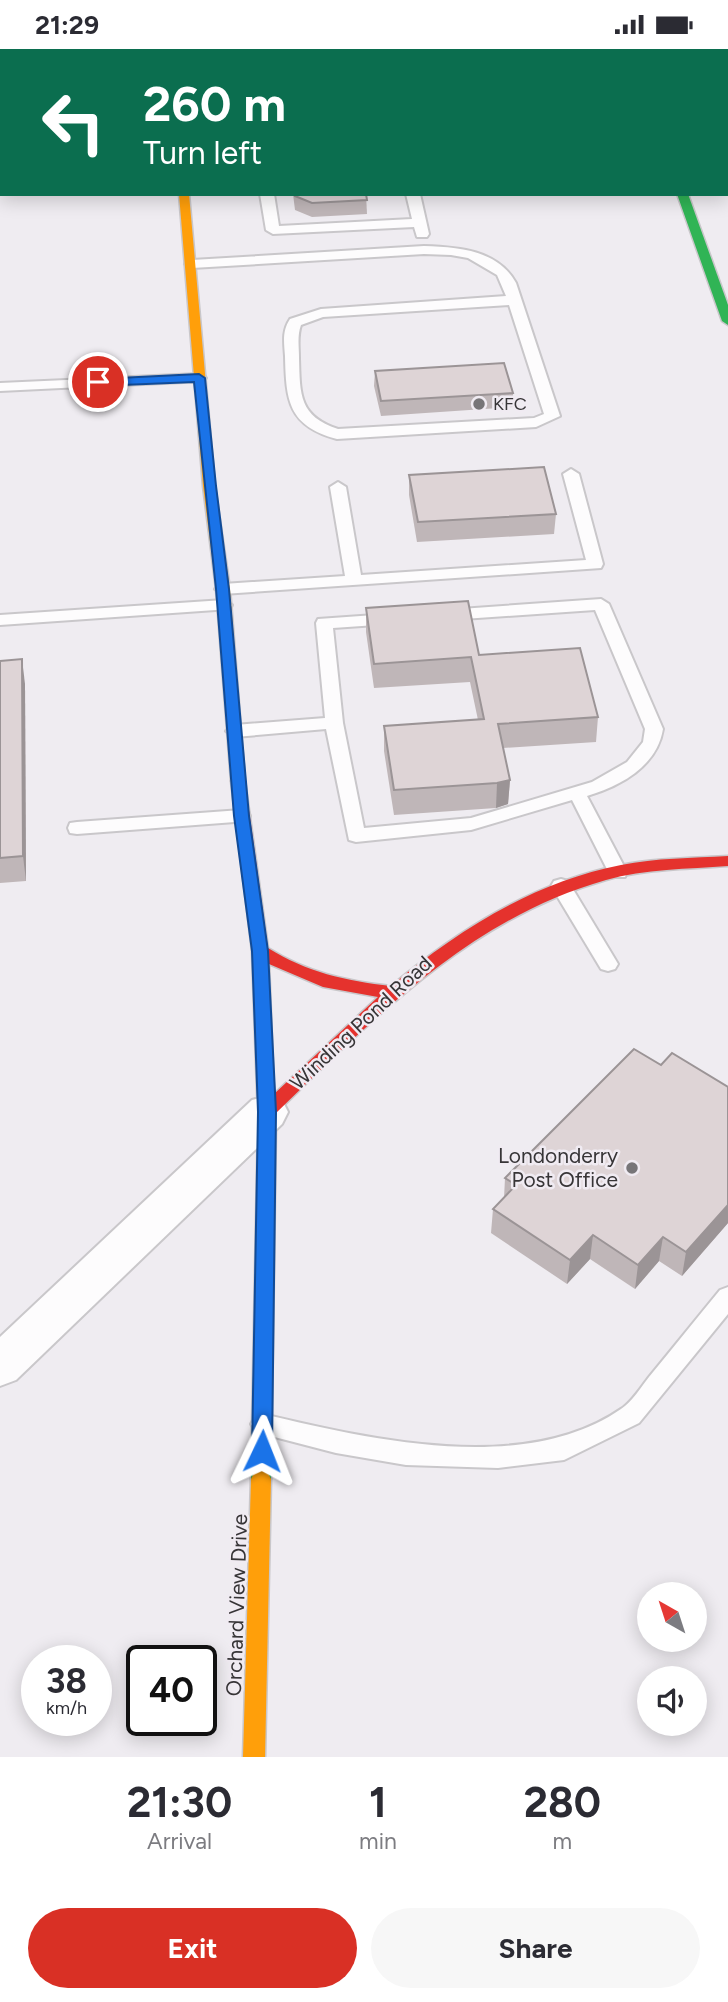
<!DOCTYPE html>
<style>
:root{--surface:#fff;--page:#f7f7f7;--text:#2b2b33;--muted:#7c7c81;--accent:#d93025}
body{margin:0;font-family:Figtree,sans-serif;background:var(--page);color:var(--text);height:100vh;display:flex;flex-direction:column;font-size:26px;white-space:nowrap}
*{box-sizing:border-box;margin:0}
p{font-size:23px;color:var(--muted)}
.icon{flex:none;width:38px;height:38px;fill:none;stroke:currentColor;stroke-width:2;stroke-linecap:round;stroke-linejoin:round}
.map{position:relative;height:1708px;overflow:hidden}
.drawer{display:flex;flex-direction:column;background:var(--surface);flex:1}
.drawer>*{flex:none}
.banner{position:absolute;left:0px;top:0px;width:728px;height:147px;box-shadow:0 4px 18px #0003;background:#0b6e4f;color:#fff;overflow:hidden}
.needle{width:46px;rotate:321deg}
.buttons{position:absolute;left:637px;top:1533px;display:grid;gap:14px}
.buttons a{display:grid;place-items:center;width:70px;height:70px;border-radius:50%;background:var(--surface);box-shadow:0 4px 18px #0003;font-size:35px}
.speed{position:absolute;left:21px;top:1596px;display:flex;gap:14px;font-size:35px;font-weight:700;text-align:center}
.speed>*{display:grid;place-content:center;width:91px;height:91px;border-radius:50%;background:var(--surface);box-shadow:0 4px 18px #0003;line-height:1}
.speed small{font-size:18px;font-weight:400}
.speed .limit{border:4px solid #111;border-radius:10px;background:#fff;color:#111}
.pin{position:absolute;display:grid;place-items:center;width:60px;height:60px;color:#fff;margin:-30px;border:4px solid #fff;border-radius:50%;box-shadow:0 2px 7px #0007}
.me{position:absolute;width:77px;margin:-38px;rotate:2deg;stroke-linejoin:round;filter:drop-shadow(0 0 5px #0008)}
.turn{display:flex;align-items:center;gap:24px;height:147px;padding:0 28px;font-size:32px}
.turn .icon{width:91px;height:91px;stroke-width:2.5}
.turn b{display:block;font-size:49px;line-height:60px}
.eta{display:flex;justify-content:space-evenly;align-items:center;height:119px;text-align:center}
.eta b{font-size:42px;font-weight:700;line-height:49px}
.action{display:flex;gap:14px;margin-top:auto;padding:14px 28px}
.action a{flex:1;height:80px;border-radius:42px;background:var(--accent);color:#fff;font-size:28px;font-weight:700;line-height:80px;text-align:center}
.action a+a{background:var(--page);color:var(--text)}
.status{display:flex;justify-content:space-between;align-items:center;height:49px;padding:0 35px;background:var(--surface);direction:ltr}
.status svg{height:19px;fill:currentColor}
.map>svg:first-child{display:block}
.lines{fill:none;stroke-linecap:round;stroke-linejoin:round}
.lane-casing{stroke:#c9c7ca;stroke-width:4}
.street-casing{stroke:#c9c7ca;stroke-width:4}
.fast-casing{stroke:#c9c7ca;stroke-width:3}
.slow-casing{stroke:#c9c7ca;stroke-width:3}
.jam-casing{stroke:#c9c7ca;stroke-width:3}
.lane{fill:#fdfcfd;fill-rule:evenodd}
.street{fill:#fdfcfd;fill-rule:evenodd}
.fast{fill:#30b455;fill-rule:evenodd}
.slow{fill:#ff9f0a;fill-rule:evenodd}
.jam{fill:#e5322d;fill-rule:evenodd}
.wall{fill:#bfb6b8}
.shaded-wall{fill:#9b9496}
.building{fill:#ded4d6;stroke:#9b9496;stroke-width:2}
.route{fill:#1a73e8;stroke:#114b97;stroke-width:2}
.poi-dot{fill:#777578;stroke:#f0ebf2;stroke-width:2.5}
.labels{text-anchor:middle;stroke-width:5;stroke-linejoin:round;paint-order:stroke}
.far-poi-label{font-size:18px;fill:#373537;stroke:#f0ebf2;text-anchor:start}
.street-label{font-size:21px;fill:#373537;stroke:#f0ebf2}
.poi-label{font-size:21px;fill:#373537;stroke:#f0ebf2;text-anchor:end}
</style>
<div class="status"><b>21:29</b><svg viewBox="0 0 49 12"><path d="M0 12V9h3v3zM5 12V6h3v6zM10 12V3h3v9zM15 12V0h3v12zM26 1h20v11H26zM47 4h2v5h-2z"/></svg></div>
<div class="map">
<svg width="728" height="1708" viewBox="0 0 728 1708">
<rect width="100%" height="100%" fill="#efecf1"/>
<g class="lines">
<g class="lane-casing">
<g id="lane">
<path d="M499,0H513L514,2H500Z"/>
<path d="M522,0H561L521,2Z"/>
<rect x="0" y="87" width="2" height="8"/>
<path d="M260,145H274L279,177L412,170L406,145H420L429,185L427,188H417L414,178L273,185L266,181Z"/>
<path d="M424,197C458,198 498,201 516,234L560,367L536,378L337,390C288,377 286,351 285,307C284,293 282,282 290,270L321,260L506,247L497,226L468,209L451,206L424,205L192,219L185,215L192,211ZM509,256L544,365L534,369L338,380C299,367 300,346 299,309C299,297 297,287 301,276L323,268Z"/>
<path d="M199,325L204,326L206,329L204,332L0,342V334Z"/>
<path d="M571,420L579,425L603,515L601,519L223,545L215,540L223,535L345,527L330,438L338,433L346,438L361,526L586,511L563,425Z"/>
<path d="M601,550L609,555L663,680C657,717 621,737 587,747L627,823L625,828H611L572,751L471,781L356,793L349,791L326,680L235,688L226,682L235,676L325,669L316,574L318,570ZM595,561L645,680L643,693L627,713L592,733L471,769L364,779L343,674L333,579Z"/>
<path d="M224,551L232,556L230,560L0,576V566Z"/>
<path d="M241,761L248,762L250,767L248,772L77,785L70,784L68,779L70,774L77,773Z"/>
<path d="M561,830L568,832L615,910L618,915L615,920L608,922L601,920L551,837L554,832Z"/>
<path d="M728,1238V1265L639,1374L564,1411L498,1419L406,1416L336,1404L263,1385L255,1382L251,1375L255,1368L263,1365C369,1390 524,1427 621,1360C632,1353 641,1338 649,1328C673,1299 696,1270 720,1241Z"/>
</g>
</g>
<g class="street-casing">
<g id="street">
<path d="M728,0L726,8V2L707,1Z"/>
<path d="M267,1047L282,1051L288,1063L282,1075L16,1331L0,1337V1288L252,1051Z"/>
</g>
</g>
<g class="fast-casing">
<g id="fast">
<path d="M164,0H174L175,2H165Z"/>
<path d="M625,0H635L636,2H626Z"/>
<path d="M677,145H688L728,256V276L722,272Z"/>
<path d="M267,1063L273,1065L276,1070L271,1430L268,1436L261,1439L254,1436L251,1430L258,1070L261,1065Z"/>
</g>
</g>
<g class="slow-casing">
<g id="slow">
<path d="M179,145H189L215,437L230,540L245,732L238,737L231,732L216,540L203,437Z"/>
<path d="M261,1421L268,1424L271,1430L265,1708H243L251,1430L254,1424Z"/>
</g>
</g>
<g class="jam-casing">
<path id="jam" d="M238,727L245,732L268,899C306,923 346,932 391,937C458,881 534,833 621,816C656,809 692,809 728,807V817C688,820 645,820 606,831C471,869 373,970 275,1065L273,1075L267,1077L261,1075L258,1070L252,902L231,732ZM269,915L323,938L378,948L274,1045Z"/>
</g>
<use href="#lane" class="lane"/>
<use href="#street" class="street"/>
<use href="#fast" class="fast"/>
<use href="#slow" class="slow"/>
<use href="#jam" class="jam"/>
</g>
<g class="wall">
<path d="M293,145H366L367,165L312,168L295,161Z"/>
<path d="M375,322L513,344V358L381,367L374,337Z"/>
<path d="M409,426L556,465L554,485L417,493L409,446Z"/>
<path d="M366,559L479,606L598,668L596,693L503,699L510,731L508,755L496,759L394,766L384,702V677L478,671L470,633L374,639L366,583Z"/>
<path d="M0,612L25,635L26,832L0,834Z"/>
<path d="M661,1016L728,1038V1174L682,1227L659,1212L635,1240L590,1210L567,1235L491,1184L493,1160L504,1149L505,1129Z"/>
</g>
<g class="shaded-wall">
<path d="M22,610L25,635L26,832L23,807Z"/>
<path d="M510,731L508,755L496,759L497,734Z"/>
<path d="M728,1156V1174L682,1227L686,1203Z"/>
<path d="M593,1186L590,1210L567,1235L570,1211Z"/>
<path d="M663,1188L659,1212L635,1240L638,1216Z"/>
</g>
<g class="building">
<rect x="292" y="0" width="45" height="2"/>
<path d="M295,145H366L367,151L312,154L295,147Z"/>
<path d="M504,314L513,344L381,352L375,322Z"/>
<path d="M544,418L556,465L418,473L409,426Z"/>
<path d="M468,552L479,606L580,599L598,668L498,675L510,731L497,734L394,741L384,677L484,670L471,608L374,615L366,559Z"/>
<path d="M22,610L23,807L0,809V612Z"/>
<path d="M634,1000L661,1016L672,1004L728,1038V1156L686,1203L663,1188L638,1216L593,1186L570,1211L493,1160L516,1136L505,1129Z"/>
</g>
<path class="route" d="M199,325L205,329L216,437L229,540L249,767L268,902L276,1063L272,1402L269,1408L262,1411L255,1408L252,1402L258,1063L252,902L234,767L216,540L194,333L98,337L91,333L98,330Z"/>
<g class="poi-dot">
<circle cx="479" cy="355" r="7"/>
<circle cx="632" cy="1119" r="7"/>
</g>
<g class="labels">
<g class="far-poi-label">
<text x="493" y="361">KFC</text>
</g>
<g class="street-label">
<text transform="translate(361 974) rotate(-43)" y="7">Winding Pond Road</text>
<text transform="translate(237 1556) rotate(-88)" y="7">Orchard View Drive</text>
</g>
<g class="poi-label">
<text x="618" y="1114">Londonderry<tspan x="618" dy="24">Post Office</tspan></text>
</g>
</g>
</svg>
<div class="buttons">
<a><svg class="needle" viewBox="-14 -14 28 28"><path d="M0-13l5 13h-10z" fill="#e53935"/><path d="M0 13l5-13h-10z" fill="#7c7c81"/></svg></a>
<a><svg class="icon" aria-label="sound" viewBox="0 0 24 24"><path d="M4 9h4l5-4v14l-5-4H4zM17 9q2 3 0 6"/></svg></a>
</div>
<div class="speed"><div>38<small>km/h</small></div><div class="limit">40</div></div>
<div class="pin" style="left:98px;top:333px;background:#d93025"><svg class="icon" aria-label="arrive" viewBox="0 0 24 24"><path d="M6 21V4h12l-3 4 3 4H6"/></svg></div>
<svg class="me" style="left:262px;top:1402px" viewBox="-20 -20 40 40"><path d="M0-17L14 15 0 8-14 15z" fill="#1a73e8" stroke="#fff" stroke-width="4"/></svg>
<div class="banner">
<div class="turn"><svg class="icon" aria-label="left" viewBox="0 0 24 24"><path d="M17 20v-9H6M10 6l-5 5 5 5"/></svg><div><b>260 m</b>Turn left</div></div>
</div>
</div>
<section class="drawer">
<div class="eta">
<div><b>21:30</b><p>Arrival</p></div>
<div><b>1</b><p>min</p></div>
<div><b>280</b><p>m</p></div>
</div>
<div class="action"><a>Exit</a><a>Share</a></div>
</section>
